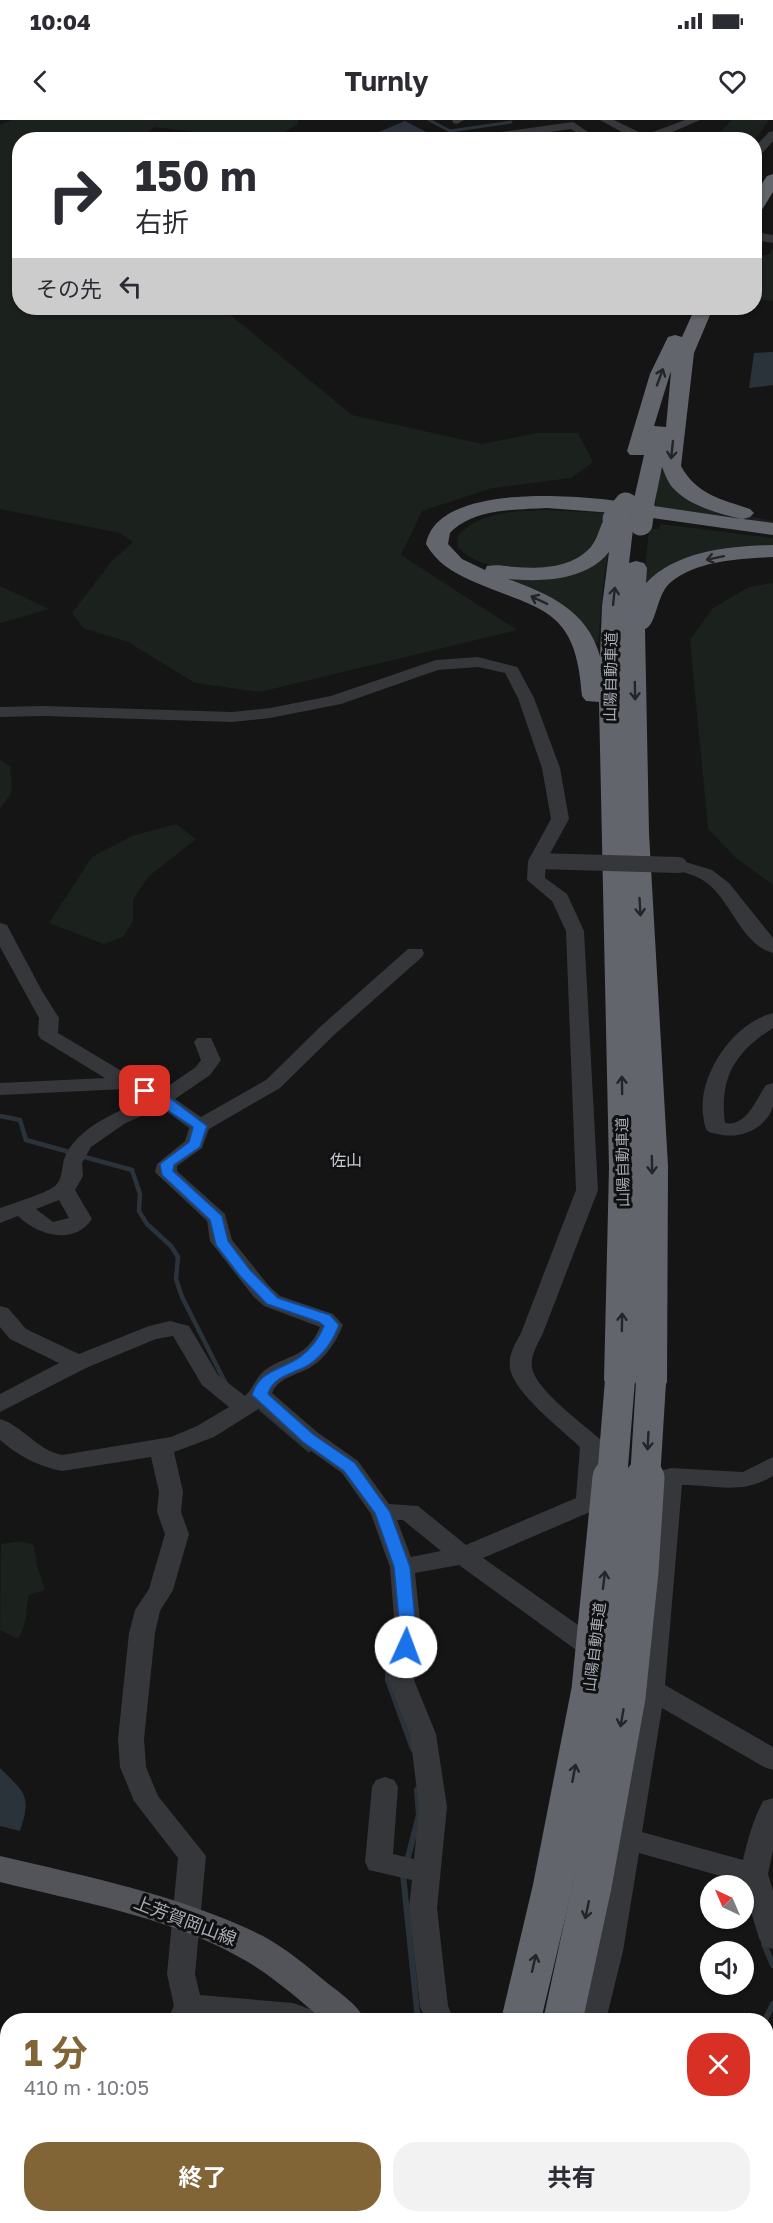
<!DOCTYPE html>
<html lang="ja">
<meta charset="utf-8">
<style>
:root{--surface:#fff;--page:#f2f2f3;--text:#2b2b33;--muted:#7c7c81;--accent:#816536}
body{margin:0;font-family:"Golos Text","Noto Sans JP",sans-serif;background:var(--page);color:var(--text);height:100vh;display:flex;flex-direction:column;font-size:22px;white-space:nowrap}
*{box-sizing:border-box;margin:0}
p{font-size:20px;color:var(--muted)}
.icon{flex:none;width:33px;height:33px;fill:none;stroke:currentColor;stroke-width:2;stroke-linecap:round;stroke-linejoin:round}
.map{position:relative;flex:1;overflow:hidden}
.details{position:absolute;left:0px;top:1893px;width:774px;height:210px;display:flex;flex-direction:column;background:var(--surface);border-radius:24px 24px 0 0;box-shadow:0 2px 4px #0004}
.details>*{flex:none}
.top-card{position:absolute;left:12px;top:12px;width:750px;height:183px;border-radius:24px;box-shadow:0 2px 4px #0004;background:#fff;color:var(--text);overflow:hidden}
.needle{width:39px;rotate:316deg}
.tools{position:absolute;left:700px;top:1755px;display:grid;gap:12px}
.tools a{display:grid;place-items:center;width:54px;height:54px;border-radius:50%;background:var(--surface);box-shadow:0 2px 4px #0004;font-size:30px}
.pin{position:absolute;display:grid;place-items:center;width:51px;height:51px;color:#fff;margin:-26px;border-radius:12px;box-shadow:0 3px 9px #0006}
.me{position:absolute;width:66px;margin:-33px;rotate:2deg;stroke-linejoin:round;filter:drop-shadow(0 0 4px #0008)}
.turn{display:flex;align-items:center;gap:21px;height:126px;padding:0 24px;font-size:27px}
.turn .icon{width:78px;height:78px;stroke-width:2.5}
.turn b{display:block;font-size:42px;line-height:51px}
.then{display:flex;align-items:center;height:57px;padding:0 24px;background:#0003;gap:12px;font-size:22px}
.round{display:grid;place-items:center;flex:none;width:63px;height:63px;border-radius:24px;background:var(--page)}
.summary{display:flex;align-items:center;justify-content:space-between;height:102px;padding:0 24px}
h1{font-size:36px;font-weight:700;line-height:45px;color:var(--accent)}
.primary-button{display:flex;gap:12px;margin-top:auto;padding:12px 24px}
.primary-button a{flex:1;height:69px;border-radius:24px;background:var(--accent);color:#fff;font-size:24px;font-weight:700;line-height:69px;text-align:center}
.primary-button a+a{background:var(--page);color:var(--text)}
.status{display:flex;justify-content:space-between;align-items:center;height:42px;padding:0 30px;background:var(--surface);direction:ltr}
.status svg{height:16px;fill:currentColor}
header{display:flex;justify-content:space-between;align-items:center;height:78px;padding:0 24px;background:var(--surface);font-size:27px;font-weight:700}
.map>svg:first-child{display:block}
.green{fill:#1b211c}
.water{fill:#2b333a}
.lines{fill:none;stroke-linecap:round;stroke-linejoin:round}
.stream-far2{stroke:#2b333a;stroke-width:3}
.stream-far1{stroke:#2b333a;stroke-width:4.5}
.stream{stroke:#2b333a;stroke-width:6}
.minor{fill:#36373b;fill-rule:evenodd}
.major{fill:#52545a;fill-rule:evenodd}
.highway{fill:#62656c;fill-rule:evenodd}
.minor-bridge{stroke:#36373b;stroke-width:16}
.highway-bridge-far2{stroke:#62656c;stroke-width:23}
.highway-bridge-far1{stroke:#62656c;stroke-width:30}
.highway-bridge{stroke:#62656c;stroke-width:39}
.oneway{stroke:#242528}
.route{fill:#1a73e8;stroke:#114b97;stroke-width:1.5}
.labels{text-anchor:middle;stroke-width:6;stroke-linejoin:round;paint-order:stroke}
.street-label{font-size:15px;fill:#a7acb6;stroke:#101011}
.neighbourhood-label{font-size:16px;fill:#c8cbd2;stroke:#101011}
.near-street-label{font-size:18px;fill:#a7acb6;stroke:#101011}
</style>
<div class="status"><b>10:04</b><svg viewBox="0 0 49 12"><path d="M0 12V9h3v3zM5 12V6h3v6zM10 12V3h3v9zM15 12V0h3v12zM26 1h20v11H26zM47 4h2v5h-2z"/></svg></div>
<header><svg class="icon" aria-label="back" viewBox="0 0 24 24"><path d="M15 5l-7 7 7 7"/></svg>Turnly<svg class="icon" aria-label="heart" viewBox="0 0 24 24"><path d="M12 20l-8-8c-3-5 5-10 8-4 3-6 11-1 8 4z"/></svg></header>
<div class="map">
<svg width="773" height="2103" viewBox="0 0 773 2103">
<rect width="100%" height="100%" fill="#151516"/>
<g class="green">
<path d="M12,0H298V4L275,18L206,13L155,7L143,16L144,19L20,20V188H222L352,295L482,324L537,313H578L593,342L571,358L492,368L422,391L401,435L517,510L260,572L195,563L128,522L83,508L72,493L111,442L133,422L120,413L0,389V5Z"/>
<path d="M731,0H769L755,20L715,19Z"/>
<path d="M773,128V181L761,180L755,174V137L770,134Z"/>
<path d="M659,350H668L734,393L773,401V406L655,388Z"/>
<path d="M547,390L604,393C603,406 599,418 591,428C562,461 487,456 458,428L457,417C478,391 515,391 547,390Z"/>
<path d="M661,404L773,418V428L743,430L643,467L649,409H659Z"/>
<path d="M604,435H608L604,456L598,523L592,522L491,453L513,457Z"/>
<path d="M773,463V765L736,738L708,709L690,520L713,488L749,467Z"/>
<path d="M0,466L49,489L0,503Z"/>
<path d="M0,640L10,646L12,672L0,689Z"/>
<path d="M176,704L196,719L149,756L133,779V801L123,817L104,824L49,803L92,737L132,716Z"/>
<path d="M17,1422L29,1423L34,1426L37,1446L45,1470L29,1475C25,1494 28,1502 18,1519L0,1510L1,1424Z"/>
</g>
<g class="water">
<path d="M405,1L436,17L427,20L362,19Z"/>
<path d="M773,232V265L749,268L754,233Z"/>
<path d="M0,1648C25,1673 32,1675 20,1711L0,1706Z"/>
</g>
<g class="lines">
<path class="stream-far2" d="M429,0L450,11L511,2"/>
<g class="stream-far1">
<path d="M0,996L20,1000L26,1020L73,1033"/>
<path d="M81,1036L132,1050L140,1074L139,1091L147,1104L171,1126L178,1137L176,1159L182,1177L226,1264"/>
<path d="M261,1289L309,1330"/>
</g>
<g class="stream">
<path d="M395,1511L388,1545V1560L413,1629"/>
<path d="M407,1741L419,1695L417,1670"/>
<path d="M403,1754L418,1900"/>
<path d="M764,1824L773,1845"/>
<path d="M765,1900L773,1884"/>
<path d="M766,1904L773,1919"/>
</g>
<g class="minor">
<path d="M452,0H464L457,4L453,3Z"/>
<path d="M600,0H614L645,15L685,0H700L654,20H636Z"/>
<path d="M573,2L600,20H587L571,9L493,20H460L465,17Z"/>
<path d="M773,11V21L758,38L754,39V28L769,12Z"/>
<path d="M754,112L773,115V123L754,120Z"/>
<path d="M478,537L517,547L519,550L534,578L560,648L569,699L546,741L545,758L567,774L584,811L598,1070L543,1213C538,1224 530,1235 532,1248C536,1270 583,1304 600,1319L604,1325L601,1369L611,1371L614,1377L611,1383L483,1438L608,1526L612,1533L608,1540L599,1542L590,1540L459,1445L415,1453L421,1510L414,1560L436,1614L447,1687L437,1788L448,1886L454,1900H425L420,1886L409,1788L412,1760L369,1750L365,1742L372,1667L376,1660L385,1657L394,1660L398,1667L393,1734L414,1739L419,1687L410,1614L388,1560L395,1510L390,1447L371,1394L342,1353L301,1324L260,1288L214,1317L174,1332L183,1372L181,1392L189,1414L173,1470L160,1491L155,1513L144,1619L146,1647L158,1676L206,1736L195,1854L200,1875L293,1883L315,1891L320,1900H167L174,1886L167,1854L178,1738L134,1681L120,1647L118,1619L129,1513L135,1490L149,1469L165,1414L157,1392L159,1372L151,1337L62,1351C37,1346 19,1336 0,1320V1299C23,1306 37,1330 62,1335L171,1317L197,1306L229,1287L202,1265L173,1216L156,1219L86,1248L0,1292V1274L59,1243L10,1219L0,1207V1186L8,1188L26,1209L79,1234L149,1206L170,1201L189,1206L218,1255L245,1276C253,1269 256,1257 265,1250C288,1234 306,1239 320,1207L264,1186L253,1176L210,1121L207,1101L159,1056L155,1052L157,1044L185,1021L189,1008L161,987L124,1004L91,1027L82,1043L83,1056L75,1070L92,1099C74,1126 37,1115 18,1096L0,1103V1088C11,1084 50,1072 56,1065C64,1057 61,1044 66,1034C82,1005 117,992 146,979L125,969L0,975V963L105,958L41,919L38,915L39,898L0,827V803L7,805L9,809L42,871L59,898L58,913L135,959L161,971L196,947L201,940L194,922L197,918H211L221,940L210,955L175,979L201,997L266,960L320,907L408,829H422L424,833L422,837L334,915L280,968L209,1009L202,1028L177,1046V1051L225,1094L232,1120L269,1166L280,1176L333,1194L343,1205C337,1220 326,1238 311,1247C298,1255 279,1257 272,1273L317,1312L358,1341L389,1384L418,1386L466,1425L576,1378L580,1327C562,1310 513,1272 510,1248C508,1235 515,1224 521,1213L576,1070L566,811L552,781L527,760L528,741L551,699L542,648L518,578L505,553L478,547L438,550L341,584L270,598L232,602L44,596L0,597V587L44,586L232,592L270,588L331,576L436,540ZM59,1080L69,1098L53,1102L36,1089ZM397,1400H403L441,1431L411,1437Z"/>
<path d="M679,740L712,750L729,763L773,818V833C742,825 731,781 707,763C697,755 684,753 673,749L670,745L673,741Z"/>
<path d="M773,893V908C735,932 719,958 725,1003C747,1007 756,979 766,965L773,963C773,970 773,979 773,986C767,1009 738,1020 718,1014C713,1013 708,1013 706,1009C704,1005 704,999 703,995C698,955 733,903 773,893Z"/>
<path d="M773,1337V1356C741,1375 717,1365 682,1365L665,1565L773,1627V1650L764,1647L662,1588L642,1712L743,1740C748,1719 753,1700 763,1681L773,1678V1730L768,1754L773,1771V1829L763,1826L759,1818L742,1762L639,1733L623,1831L606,1900H577L595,1831L639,1574L632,1570L628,1563L632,1556L641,1554L658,1368L649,1366L645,1360L649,1354L671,1348L743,1352Z"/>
<path d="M0,2075L8,2076V2096H83L80,2103H22L20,2098L10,2103H0Z"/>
<path d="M339,2096H369L368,2103H336Z"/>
</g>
<g class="major">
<path d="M0,1736C89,1757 180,1775 263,1816C285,1828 307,1846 326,1862C340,1873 357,1884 365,1900H323C297,1878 269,1853 239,1837C166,1796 80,1782 0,1762Z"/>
<path d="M508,2096H548L552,2103H511Z"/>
</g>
<g class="highway">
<path d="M773,54V72L760,93L754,94V75L767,56Z"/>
<path d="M695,188H713L694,233L681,346C697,375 721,379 750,389L754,393L750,397L743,399L773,403V415L617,393L630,397L634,401L629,443L636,441L644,443L647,448L646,463C678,430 730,426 773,425V437C740,439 698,440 671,462C656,474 657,505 645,509L649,713L668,1046L667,1262L663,1270L651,1273L639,1270L635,1262L632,1268L620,1271L608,1268L604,1260L609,1048L599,582L586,581L582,576C576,487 542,491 472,461C452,452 437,443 426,424C438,360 587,376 633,383L644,335H630L627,331L650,254L666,221L668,217L675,215L682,217ZM671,252L666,307L654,306L670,254ZM662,347C665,354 668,363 673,368C689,386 720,394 742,399L654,386ZM547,388L613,393L607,395C599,405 599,418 590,428C571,448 541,449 515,447C505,446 497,444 487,446L485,450L462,439L448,424L450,413C474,388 515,390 547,388ZM609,432L602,486L600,536C587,490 549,474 508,459C541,462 586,461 609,432Z"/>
<path d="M447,2096H533L531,2103H444Z"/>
</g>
<path class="minor-bridge" d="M537,741L679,745"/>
<g class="highway-bridge-far2">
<path d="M614,399L626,384"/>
<path d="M641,404L643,387"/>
</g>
<g class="highway-bridge-far1">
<path d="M612,1359L620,1260"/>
<path d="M645,1359L651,1262"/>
</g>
<g class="highway-bridge">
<path d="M521,1900L552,1769L591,1570L612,1358"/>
<path d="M563,1900L592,1766L626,1577L639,1451L645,1358"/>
</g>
</g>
<defs><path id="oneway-shaft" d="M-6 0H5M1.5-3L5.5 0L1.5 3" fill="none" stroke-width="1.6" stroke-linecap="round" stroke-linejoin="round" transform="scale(1.5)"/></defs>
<g class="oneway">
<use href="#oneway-shaft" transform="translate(660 257) rotate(-70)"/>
<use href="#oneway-shaft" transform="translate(672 330) rotate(96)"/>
<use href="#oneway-shaft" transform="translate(715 438) rotate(168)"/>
<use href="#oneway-shaft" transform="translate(614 476) rotate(-84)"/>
<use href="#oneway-shaft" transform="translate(539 480) rotate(-154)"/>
<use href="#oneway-shaft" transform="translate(635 571) rotate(89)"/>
<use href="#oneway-shaft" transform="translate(640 787) rotate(87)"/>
<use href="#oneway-shaft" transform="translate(622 965) rotate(-91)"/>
<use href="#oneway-shaft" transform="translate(652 1045) rotate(89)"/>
<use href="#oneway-shaft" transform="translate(622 1202) rotate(-89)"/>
<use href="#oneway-shaft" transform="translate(648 1321) rotate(93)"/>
<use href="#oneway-shaft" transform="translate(604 1460) rotate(-83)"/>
<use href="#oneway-shaft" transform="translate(622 1598) rotate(100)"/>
<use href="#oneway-shaft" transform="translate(574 1653) rotate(-79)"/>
<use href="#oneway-shaft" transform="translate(587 1790) rotate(102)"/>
<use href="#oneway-shaft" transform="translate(534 1843) rotate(-77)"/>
</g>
<path class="route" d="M145,967L167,976L207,1006L200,1027L174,1045L173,1051L222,1096L228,1121L250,1150L278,1178L330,1195L339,1205C333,1221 324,1234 310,1244C297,1253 273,1255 268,1274L314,1315L355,1343L390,1392L410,1447L416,1510L412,1531H400L397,1527L400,1510L394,1447L375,1393L344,1351L303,1322L252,1275C259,1250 282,1250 300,1237C311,1229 319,1218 324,1206L319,1202L267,1184L240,1156L216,1125L210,1100L162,1055L160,1044L189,1022L193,1007L138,971L140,968Z"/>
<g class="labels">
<g class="street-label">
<text transform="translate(611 557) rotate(-89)" y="5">山陽自動車道</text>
<text transform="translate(623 1042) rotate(-91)" y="5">山陽自動車道</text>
<text transform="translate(595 1527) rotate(-83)" y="5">山陽自動車道</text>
</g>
<g class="neighbourhood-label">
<text x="346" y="1046">佐山</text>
</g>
<g class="near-street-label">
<text transform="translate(185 1801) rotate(21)" y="6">上芳賀岡山線</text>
</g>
</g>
</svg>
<div class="tools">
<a><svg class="needle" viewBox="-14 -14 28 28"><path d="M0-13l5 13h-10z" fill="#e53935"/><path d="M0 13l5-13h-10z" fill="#7c7c81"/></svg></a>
<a><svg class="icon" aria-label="sound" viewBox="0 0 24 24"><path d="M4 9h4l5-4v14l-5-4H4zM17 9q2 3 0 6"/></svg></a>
</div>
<div class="pin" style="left:145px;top:971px;background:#d93025"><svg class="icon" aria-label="arrive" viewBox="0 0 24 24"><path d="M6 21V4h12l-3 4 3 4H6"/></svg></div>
<svg class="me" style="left:406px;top:1527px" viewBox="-20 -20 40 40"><circle r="19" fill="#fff"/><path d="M0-13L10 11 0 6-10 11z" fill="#1a73e8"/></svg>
<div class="top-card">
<div class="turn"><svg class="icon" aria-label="right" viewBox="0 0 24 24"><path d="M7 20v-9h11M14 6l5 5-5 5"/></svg><div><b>150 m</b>右折</div></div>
<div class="then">その先<svg class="icon" aria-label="left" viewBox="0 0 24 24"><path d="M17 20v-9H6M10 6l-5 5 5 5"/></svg></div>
</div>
<section class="details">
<div class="summary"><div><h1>1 分</h1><p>410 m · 10:05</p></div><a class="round" style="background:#d93025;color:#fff"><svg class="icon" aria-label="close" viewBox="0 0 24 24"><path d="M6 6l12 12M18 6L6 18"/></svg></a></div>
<div class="primary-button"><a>終了</a><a>共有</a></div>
</section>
</div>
